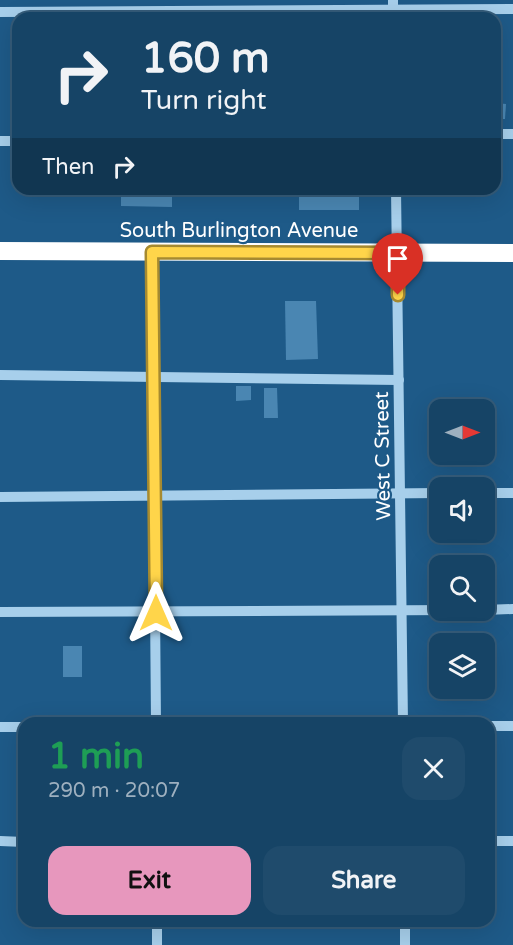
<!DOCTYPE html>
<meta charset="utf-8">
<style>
:root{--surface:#164466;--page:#1f4b6c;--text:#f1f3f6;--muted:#9eb0bf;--line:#355c7a;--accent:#e797bd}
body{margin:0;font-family:"Varela Round",sans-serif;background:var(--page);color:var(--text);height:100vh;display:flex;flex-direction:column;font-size:22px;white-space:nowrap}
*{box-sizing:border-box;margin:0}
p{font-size:20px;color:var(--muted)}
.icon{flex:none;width:33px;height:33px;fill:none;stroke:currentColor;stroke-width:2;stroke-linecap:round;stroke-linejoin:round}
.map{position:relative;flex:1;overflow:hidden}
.panel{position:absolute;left:18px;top:717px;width:477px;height:210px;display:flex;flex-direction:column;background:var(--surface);border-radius:18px;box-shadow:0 6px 24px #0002,0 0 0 2px var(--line)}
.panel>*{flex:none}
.top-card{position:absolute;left:12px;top:12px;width:489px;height:183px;border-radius:18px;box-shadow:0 6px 24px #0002,0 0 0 2px var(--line);background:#164466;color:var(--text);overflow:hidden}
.needle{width:39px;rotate:90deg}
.controls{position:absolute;left:429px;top:399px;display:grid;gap:12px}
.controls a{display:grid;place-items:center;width:66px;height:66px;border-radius:12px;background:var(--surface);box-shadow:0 6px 24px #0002,0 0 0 2px var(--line);font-size:30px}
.pin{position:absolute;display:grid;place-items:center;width:51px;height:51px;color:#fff;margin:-62px -26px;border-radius:50% 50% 50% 0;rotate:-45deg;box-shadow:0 0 6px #0007}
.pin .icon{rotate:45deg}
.me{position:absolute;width:66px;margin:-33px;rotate:0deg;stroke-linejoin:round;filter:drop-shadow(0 0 4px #0008)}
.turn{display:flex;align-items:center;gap:21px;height:126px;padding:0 30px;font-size:27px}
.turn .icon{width:78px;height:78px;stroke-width:2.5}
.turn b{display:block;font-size:42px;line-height:51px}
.then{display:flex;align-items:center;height:57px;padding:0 30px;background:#0003;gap:12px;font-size:22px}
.round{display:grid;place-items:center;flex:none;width:63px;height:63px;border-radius:18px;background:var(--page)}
.summary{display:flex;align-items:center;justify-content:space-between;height:102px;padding:0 30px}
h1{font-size:36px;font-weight:700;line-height:45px;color:#1e9e55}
.primary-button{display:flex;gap:12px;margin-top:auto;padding:12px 30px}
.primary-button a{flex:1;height:69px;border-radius:18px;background:var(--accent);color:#111;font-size:24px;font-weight:700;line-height:69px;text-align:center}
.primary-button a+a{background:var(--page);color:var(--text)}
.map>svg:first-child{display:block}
.building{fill:#4a86b2}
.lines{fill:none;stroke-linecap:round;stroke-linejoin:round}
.minor{stroke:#a7cfeb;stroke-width:10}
.highway{stroke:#fff;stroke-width:18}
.route-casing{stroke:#a68a30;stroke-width:15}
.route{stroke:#ffd54a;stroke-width:10}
.labels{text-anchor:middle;stroke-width:4.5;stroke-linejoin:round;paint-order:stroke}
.street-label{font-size:20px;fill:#fff;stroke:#1e5a88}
</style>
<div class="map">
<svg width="513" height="945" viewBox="0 0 513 945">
<rect width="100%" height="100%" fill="#1e5a88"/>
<g class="building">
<path d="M495,103L506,104L505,119H495Z"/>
<path d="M121,189H170L169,197H172V207L121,206Z"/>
<path d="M359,194V210H299V195Z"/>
<path d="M285,301H316L318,359L286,360Z"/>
<path d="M236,386H251V400L236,401Z"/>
<path d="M264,388H277L278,418H264Z"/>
<rect x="63" y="646" width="19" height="31"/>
</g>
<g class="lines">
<g class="minor">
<path d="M393,0V18"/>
<path d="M0,12L513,9"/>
<path d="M495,134H513"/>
<path d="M0,141H18"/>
<path d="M396,189L403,723"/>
<path d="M152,252L156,723"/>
<path d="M0,375L399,380"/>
<path d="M484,493H513"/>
<path d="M0,497L440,493"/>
<path d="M484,610L513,609"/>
<path d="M0,612L456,610"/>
<path d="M489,726H513"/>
<path d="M0,727H24"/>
<path d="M0,841L24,842"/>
<path d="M489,841H513"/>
<path d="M157,921V945"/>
<path d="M405,921V945"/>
</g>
<path class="highway" d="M0,251L513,253"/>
</g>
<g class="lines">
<g class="route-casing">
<path id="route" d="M156,613L152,252L398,253V295"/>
</g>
<use href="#route" class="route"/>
</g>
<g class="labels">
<g class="street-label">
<text x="239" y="237">South Burlington Avenue</text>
<text transform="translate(382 456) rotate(-91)" y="7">West C Street</text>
</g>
</g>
</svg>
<div class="controls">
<a><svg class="needle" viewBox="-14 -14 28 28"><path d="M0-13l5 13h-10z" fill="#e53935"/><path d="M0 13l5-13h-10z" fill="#9eb0bf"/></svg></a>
<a><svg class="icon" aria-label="sound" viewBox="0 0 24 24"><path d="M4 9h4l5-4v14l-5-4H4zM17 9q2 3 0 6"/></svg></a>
<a><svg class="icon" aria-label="search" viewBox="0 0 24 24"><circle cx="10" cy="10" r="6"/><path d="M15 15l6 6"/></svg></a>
<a><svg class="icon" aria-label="layers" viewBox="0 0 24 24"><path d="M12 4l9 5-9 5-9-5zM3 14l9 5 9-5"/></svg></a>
</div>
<div class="pin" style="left:398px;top:295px;background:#d93025"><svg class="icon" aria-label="arrive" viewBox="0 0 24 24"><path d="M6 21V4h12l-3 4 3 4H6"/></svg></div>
<svg class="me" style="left:156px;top:613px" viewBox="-20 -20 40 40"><path d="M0-17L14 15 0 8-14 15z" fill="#ffd54a" stroke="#fff" stroke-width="4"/></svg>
<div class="top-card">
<div class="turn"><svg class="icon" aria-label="right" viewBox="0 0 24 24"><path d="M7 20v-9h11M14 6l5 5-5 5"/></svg><div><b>160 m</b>Turn right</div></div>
<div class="then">Then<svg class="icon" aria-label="right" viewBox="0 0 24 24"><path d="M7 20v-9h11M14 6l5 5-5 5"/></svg></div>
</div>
<section class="panel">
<div class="summary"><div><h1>1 min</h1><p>290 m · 20:07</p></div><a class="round"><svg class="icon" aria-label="close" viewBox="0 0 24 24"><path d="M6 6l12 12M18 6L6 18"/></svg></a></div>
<div class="primary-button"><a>Exit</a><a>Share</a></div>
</section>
</div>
